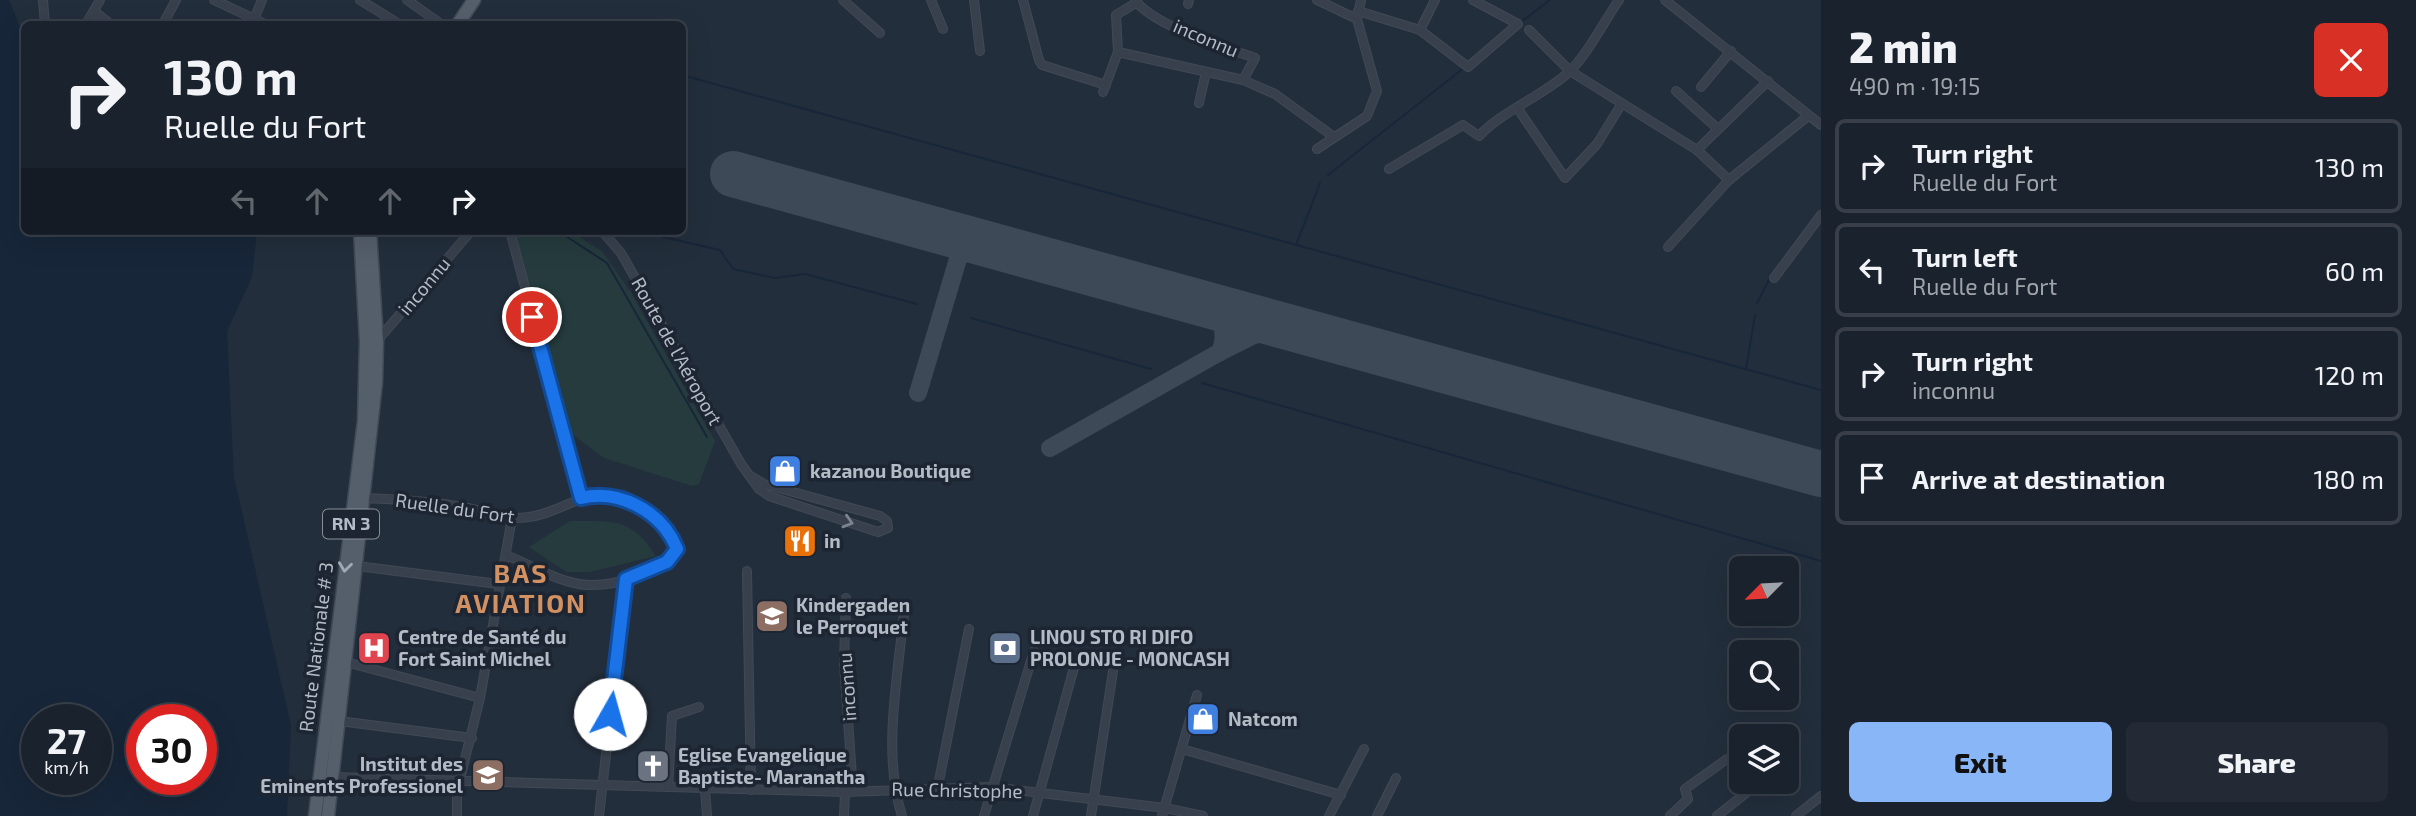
<!DOCTYPE html>
<meta charset="utf-8">
<style>
:root{--surface:#1a222d;--page:#232a35;--text:#f1f3f6;--muted:#9fa4aa;--line:#383f49;--accent:#89b6f6}
body{margin:0;font-family:"Exo 2",sans-serif;background:var(--page);color:var(--text);height:100vh;display:flex;flex-direction:column;font-size:26px;white-space:nowrap}
*{box-sizing:border-box;margin:0}
p{font-size:23px;color:var(--muted)}
.icon{flex:none;width:38px;height:38px;fill:none;stroke:currentColor;stroke-width:2;stroke-linecap:round;stroke-linejoin:round}
.map{position:relative;flex:1;overflow:hidden}
.panel{display:flex;flex-direction:column;background:var(--surface);width:595px}
.panel>*{flex:none}
.top-card{position:absolute;left:21px;top:21px;width:665px;height:214px;border-radius:10px;box-shadow:0 7px 28px #0002,0 0 0 2px var(--line);background:#1a222d;color:var(--text);overflow:hidden}
.needle{width:46px;rotate:246deg}
.buttons{position:absolute;left:1729px;top:556px;display:grid;gap:14px}
.buttons a{display:grid;place-items:center;width:70px;height:70px;border-radius:10px;background:var(--surface);box-shadow:0 7px 28px #0002,0 0 0 2px var(--line);font-size:35px}
.speed{position:absolute;left:21px;top:704px;display:flex;gap:14px;font-size:35px;font-weight:700;text-align:center}
.speed>*{display:grid;place-content:center;width:91px;height:91px;border-radius:50%;background:var(--surface);box-shadow:0 7px 28px #0002,0 0 0 2px var(--line);line-height:1}
.speed small{font-size:18px;font-weight:400}
.speed .limit{border:10px solid #d22;background:#fff;color:#111}
.pin{position:absolute;display:grid;place-items:center;width:60px;height:60px;color:#fff;margin:-30px;border:4px solid #fff;border-radius:50%;box-shadow:0 2px 7px #0007}
.me{position:absolute;width:77px;margin:-38px;rotate:7deg;stroke-linejoin:round;filter:drop-shadow(0 0 5px #0008)}
.turn{display:flex;align-items:center;gap:24px;height:147px;padding:0 28px;font-size:32px}
.turn .icon{width:91px;height:91px;stroke-width:2.5}
.turn b{display:block;font-size:49px;line-height:60px}
.lanes{display:flex;align-items:center;height:66px;padding:0 28px;background:#0003;justify-content:center;gap:35px;direction:ltr}
.lanes .off{opacity:.35}
.round{display:grid;place-items:center;flex:none;width:74px;height:74px;border-radius:10px;background:var(--page)}
.headline{display:flex;align-items:center;justify-content:space-between;height:119px;padding:0 28px}
h1{font-size:42px;font-weight:800;line-height:52px}
.action{display:flex;gap:14px;margin-top:auto;padding:14px 28px}
.action a{flex:1;height:80px;border-radius:10px;background:var(--accent);color:#111;font-size:28px;font-weight:800;line-height:80px;text-align:center}
.action a+a{background:var(--page);color:var(--text)}
ul{padding:0;list-style:none}
li{display:flex;align-items:center;gap:21px;height:94px;margin:0 14px 10px;padding:0 14px;border:4px solid var(--line);border-radius:10px}
li div{flex:1}
li b{display:block;font-size:26px}
li em{font-style:normal}
main{display:flex;flex:1;min-height:0}
.map>svg:first-child{display:block}
.green{fill:#253b3d}
.water{fill:#172639;fill-rule:evenodd}
.lines{fill:none;stroke-linecap:round;stroke-linejoin:round}
.stream{stroke:#172639;stroke-width:2}
.taxiway{stroke:#3e4958;stroke-width:18}
.runway{stroke:#3e4958;stroke-width:46}
.street-casing{stroke:#404955;stroke-width:10}
.primary-casing{stroke:#404955;stroke-width:15}
.street{stroke:#37404c;stroke-width:8}
.primary{stroke:#555f6c;stroke-width:12}
.oneway{stroke:#7b8490}
.oneway2{stroke:#a0a9b5}
.route-casing{stroke:#114b97;stroke-width:18}
.route{stroke:#1a73e8;stroke-width:12}
.labels{text-anchor:middle;stroke-width:7;stroke-linejoin:round;paint-order:stroke}
.shield{fill:#1c2531;stroke:#868e9a;stroke-width:2}
.shield-label{font-size:18px;font-weight:bold;fill:#b3bbc7}
.street-label{font-size:19px;fill:#b3bbc7;stroke:#1c2531}
.poi-label{font-size:19px;font-weight:bold;fill:#b3bbc7;stroke:#1c2531;text-anchor:start}
.district-label{font-size:26px;font-weight:bold;letter-spacing:2px;fill:#d29163;stroke:#1c2531}
</style>
<main>
<div class="map">
<svg width="1821" height="816" viewBox="0 0 1821 816">
<rect width="100%" height="100%" fill="#232e3c"/>
<g class="green">
<path d="M519,231H569L602,251L631,293L715,441L699,484L692,486L604,458L571,433L515,242Z"/>
<path d="M570,521C613,521 631,517 656,556L590,572H566L529,547Z"/>
</g>
<path class="water" d="M0,0H9L24,36V231H257L252,277L227,331L234,477L291,725L287,816H0ZM37,719H96V779H37ZM142,719H201V779H142Z"/>
<g class="lines">
<g class="stream">
<path d="M1521,22L1550,0"/>
<path d="M682,75L1821,390"/>
<path d="M1328,175L1465,67"/>
<path d="M558,231L607,263L707,437"/>
<path d="M654,231L663,237L720,250L733,269L775,278L805,274L917,304"/>
<path d="M1296,245L1320,183"/>
<path d="M1757,303L1771,276"/>
<path d="M971,318L1151,369"/>
<path d="M1746,369L1755,315"/>
<path d="M1202,383L1821,561"/>
</g>
<g class="taxiway">
<path d="M958,259L968,247L986,244"/>
<path d="M1210,306C1222,320 1228,334 1220,352"/>
<path d="M918,393L958,259L957,247L943,232"/>
<path d="M1050,448L1220,352L1252,336L1283,326"/>
</g>
<path class="runway" d="M733,174L1821,474"/>
<g class="street-casing">
<g id="street">
<path d="M43,0L45,24"/>
<path d="M214,0L265,24"/>
<path d="M360,0L399,24"/>
<path d="M407,0L441,24"/>
<path d="M843,0L880,33"/>
<path d="M931,0L943,29"/>
<path d="M974,0L980,51"/>
<path d="M1023,0L1039,60L1042,65L1106,85"/>
<path d="M1135,0C1154,26 1224,47 1255,58L1243,80"/>
<path d="M1317,0L1357,19"/>
<path d="M1665,0L1821,125"/>
<path d="M1136,3L1116,15L1118,52L1243,80L1275,94L1334,137"/>
<path d="M1188,4L1189,0"/>
<path d="M94,11L110,24"/>
<path d="M1358,11L1420,30L1468,67L1518,24L1473,0"/>
<path d="M86,24L100,0"/>
<path d="M163,24L176,0"/>
<path d="M252,24L262,0"/>
<path d="M1420,30L1435,0"/>
<path d="M1529,30L1570,71L1697,150L1729,180"/>
<path d="M1701,87L1731,51"/>
<path d="M1676,91L1718,129"/>
<path d="M1103,92L1118,52"/>
<path d="M1199,103L1206,72"/>
<path d="M1518,109L1565,178L1597,144L1621,105"/>
<path d="M1317,149L1367,116L1377,91L1357,19L1361,0"/>
<path d="M1697,150L1768,81"/>
<path d="M1389,169L1463,125L1479,136C1502,111 1541,97 1568,73C1588,54 1603,23 1619,0"/>
<path d="M510,231L581,498"/>
<path d="M602,231L621,253L741,464L759,489L769,496L878,532L888,528L887,521L880,516L764,484L749,475"/>
<path d="M1668,247L1729,180L1808,116"/>
<path d="M1774,278L1821,215"/>
<path d="M377,341L471,231"/>
<path d="M360,498C396,499 432,501 468,508C483,511 499,518 515,518C571,518 588,470 646,513C659,522 671,534 677,549C659,572 618,586 588,585C561,584 531,565 506,555"/>
<path d="M357,566L498,584"/>
<path d="M747,571L751,790"/>
<path d="M346,662L480,698"/>
<path d="M339,721L472,738"/>
<path d="M1182,749L1341,795"/>
<path d="M332,777L845,792L991,787L1165,808L1203,816"/>
<path d="M938,786L969,629"/>
<path d="M668,787L672,716L699,707"/>
<path d="M705,789L707,816"/>
<path d="M457,816V791L480,698L512,518"/>
<path d="M599,816L626,579"/>
<path d="M844,816L845,792L852,777L844,663L846,598"/>
<path d="M902,816C882,752 898,678 904,612"/>
<path d="M984,816L1034,651"/>
<path d="M1033,816L1075,664"/>
<path d="M1091,816L1113,671"/>
<path d="M1162,816L1197,695"/>
<path d="M1329,816L1364,749"/>
<path d="M1377,816L1396,778"/>
<path d="M1670,816L1688,799L1685,789L1727,759"/>
<path d="M1717,816L1760,782"/>
<path d="M1796,816L1821,796"/>
</g>
</g>
<g class="primary-casing">
<g id="primary">
<path d="M458,24L474,0"/>
<path d="M315,816L364,421L366,341L360,231"/>
<path d="M328,816L376,382L377,341L370,231"/>
</g>
</g>
<use href="#street" class="street"/>
<use href="#primary" class="primary"/>
</g>
<defs><path id="oneway-chevron" d="M-2-3.5L2.5 0L-2 3.5" fill="none" stroke-width="1.6" stroke-linecap="round" stroke-linejoin="round" transform="scale(1.75)"/></defs>
<use class="oneway" href="#oneway-chevron" transform="translate(848 522) rotate(17)"/>
<use class="oneway2" href="#oneway-chevron" transform="translate(345 567) rotate(97)"/>
<g class="lines">
<g class="route-casing">
<path id="route" d="M532,317L581,498C619,489 662,511 677,549L667,562L626,579L610,714"/>
</g>
<use href="#route" class="route"/>
</g>
<defs>
<g id="shop-square" transform="scale(1.75)"><rect x="-9" y="-9" width="18" height="18" rx="4" fill="#3f7fe0" stroke="#1c2531"/><path d="M-5-2.5h2.3a2.7 3.5 0 0 1 5.4 0H5L5.5 6h-11ZM-1.5-2.5h3a1.5 2.3 0 0 0-3 0Z" fill="#fff"/></g>
<g id="restaurant-square" transform="scale(1.75)"><rect x="-9" y="-9" width="18" height="18" rx="4" fill="#e8710a" stroke="#1c2531"/><path d="M-5-6h1v4h1v-4h1v4h1v-4h1v5L-1.5 .5V6h-2V.5L-5-1ZM5-6V6H3V1.5H1.5Q1.5-4 5-6Z" fill="#fff"/></g>
<g id="school-square" transform="scale(1.75)"><rect x="-9" y="-9" width="18" height="18" rx="4" fill="#8d6e63" stroke="#1c2531"/><path d="M0-5L7-2L0 1L-7-2ZM-4 1L0 2.5L4 1V4Q0 6-4 4Z" fill="#fff"/></g>
<g id="hospital-square" transform="scale(1.75)"><rect x="-9" y="-9" width="18" height="18" rx="4" fill="#e0444e" stroke="#1c2531"/><path d="M-5-5h3v3.5h4V-5h3V5h-3V1.5h-4V5h-3Z" fill="#fff"/></g>
<g id="bank-square" transform="scale(1.75)"><rect x="-9" y="-9" width="18" height="18" rx="4" fill="#5c6f8a" stroke="#1c2531"/><path d="M-6-4H6V4H-6ZM0-2.3a2.3 2.3 0 1 0 0 4.6a2.3 2.3 0 1 0 0-4.6Z" fill="#fff"/></g>
<g id="church-square" transform="scale(1.75)"><rect x="-9" y="-9" width="18" height="18" rx="4" fill="#6b7280" stroke="#1c2531"/><path d="M-1.2-6h2.4v3.5h3.3v2.4h-3.3V6h-2.4V-.1h-3.3v-2.4h3.3Z" fill="#fff"/></g>
<g id="university-square" transform="scale(1.75)"><rect x="-9" y="-9" width="18" height="18" rx="4" fill="#8d6e63" stroke="#1c2531"/><path d="M0-5L7-2L0 1L-7-2ZM-4 1L0 2.5L4 1V4Q0 6-4 4Z" fill="#fff"/></g>
</defs>
<g fill-rule="evenodd">
<use href="#shop-square" x="785" y="471"/>
<use href="#restaurant-square" x="800" y="541"/>
<use href="#school-square" x="772" y="616"/>
<use href="#hospital-square" x="374" y="648"/>
<use href="#bank-square" x="1005" y="648"/>
<use href="#shop-square" x="1203" y="719"/>
<use href="#church-square" x="653" y="766"/>
<use href="#university-square" x="488" y="775"/>
</g>
<g class="labels">
<rect class="shield" x="323" y="509.5" width="56" height="29" rx="5"/>
<g class="shield-label">
<text x="351" y="530">RN 3</text>
</g>
<g class="street-label">
<text transform="translate(1206 38) rotate(23)" y="7">inconnu</text>
<text transform="translate(424 286) rotate(-50)" y="7">inconnu</text>
<text transform="translate(677 351) rotate(61)" y="7">Route de l'Aéroport</text>
<text transform="translate(455 508) rotate(8)" y="7">Ruelle du Fort</text>
<text transform="translate(316 647) rotate(-83)" y="7">Route Nationale # 3</text>
<text transform="translate(847 687) rotate(-94)" y="7">inconnu</text>
<text transform="translate(957 790) rotate(1)" y="7">Rue Christophe</text>
</g>
<g class="poi-label">
<text x="810" y="478">kazanou Boutique</text>
<text x="824" y="548">in</text>
<text x="796" y="612">Kindergaden<tspan x="796" dy="22">le Perroquet</tspan></text>
<text x="398" y="644">Centre de Santé du<tspan x="398" dy="22">Fort Saint Michel</tspan></text>
<text x="1030" y="644">LINOU STO RI DIFO<tspan x="1030" dy="22">PROLONJE - MONCASH</tspan></text>
<text x="1228" y="726">Natcom</text>
<text x="678" y="762">Eglise Evangelique<tspan x="678" dy="22">Baptiste- Maranatha</tspan></text>
<text x="463" y="771" text-anchor="end">Institut des<tspan x="463" dy="22">Eminents Professionel</tspan></text>
</g>
<g class="district-label">
<text x="521" y="583">BAS<tspan x="521" dy="30">AVIATION</tspan></text>
</g>
</g>
</svg>
<div class="buttons">
<a><svg class="needle" viewBox="-14 -14 28 28"><path d="M0-13l5 13h-10z" fill="#e53935"/><path d="M0 13l5-13h-10z" fill="#9fa4aa"/></svg></a>
<a><svg class="icon" aria-label="search" viewBox="0 0 24 24"><circle cx="10" cy="10" r="6"/><path d="M15 15l6 6"/></svg></a>
<a><svg class="icon" aria-label="layers" viewBox="0 0 24 24"><path d="M12 4l9 5-9 5-9-5zM3 14l9 5 9-5"/></svg></a>
</div>
<div class="speed"><div>27<small>km/h</small></div><div class="limit">30</div></div>
<div class="pin" style="left:532px;top:317px;background:#d93025"><svg class="icon" aria-label="arrive" viewBox="0 0 24 24"><path d="M6 21V4h12l-3 4 3 4H6"/></svg></div>
<svg class="me" style="left:610px;top:714px" viewBox="-20 -20 40 40"><circle r="19" fill="#fff"/><path d="M0-13L10 11 0 6-10 11z" fill="#1a73e8"/></svg>
<div class="top-card">
<div class="turn"><svg class="icon" aria-label="right" viewBox="0 0 24 24"><path d="M7 20v-9h11M14 6l5 5-5 5"/></svg><div><b>130 m</b>Ruelle du Fort</div></div>
<div class="lanes"><svg class="icon off" aria-label="left" viewBox="0 0 24 24"><path d="M17 20v-9H6M10 6l-5 5 5 5"/></svg><svg class="icon off" aria-label="ahead" viewBox="0 0 24 24"><path d="M12 20V5M6 11l6-6 6 6"/></svg><svg class="icon off" aria-label="ahead" viewBox="0 0 24 24"><path d="M12 20V5M6 11l6-6 6 6"/></svg><svg class="icon" aria-label="right" viewBox="0 0 24 24"><path d="M7 20v-9h11M14 6l5 5-5 5"/></svg></div>
</div>
</div>
<section class="panel">
<div class="headline"><div><h1>2 min</h1><p>490 m · 19:15</p></div><a class="round" style="background:#d93025;color:#fff"><svg class="icon" aria-label="close" viewBox="0 0 24 24"><path d="M6 6l12 12M18 6L6 18"/></svg></a></div>
<ul>
<li><svg class="icon" aria-label="right" viewBox="0 0 24 24"><path d="M7 20v-9h11M14 6l5 5-5 5"/></svg><div><b>Turn right</b><p>Ruelle du Fort</p></div><em>130 m</em></li>
<li><svg class="icon" aria-label="left" viewBox="0 0 24 24"><path d="M17 20v-9H6M10 6l-5 5 5 5"/></svg><div><b>Turn left</b><p>Ruelle du Fort</p></div><em>60 m</em></li>
<li><svg class="icon" aria-label="right" viewBox="0 0 24 24"><path d="M7 20v-9h11M14 6l5 5-5 5"/></svg><div><b>Turn right</b><p>inconnu</p></div><em>120 m</em></li>
<li><svg class="icon" aria-label="arrive" viewBox="0 0 24 24"><path d="M6 21V4h12l-3 4 3 4H6"/></svg><div><b>Arrive at destination</b></div><em>180 m</em></li>
</ul>
<div class="action"><a>Exit</a><a>Share</a></div>
</section>
</main>
